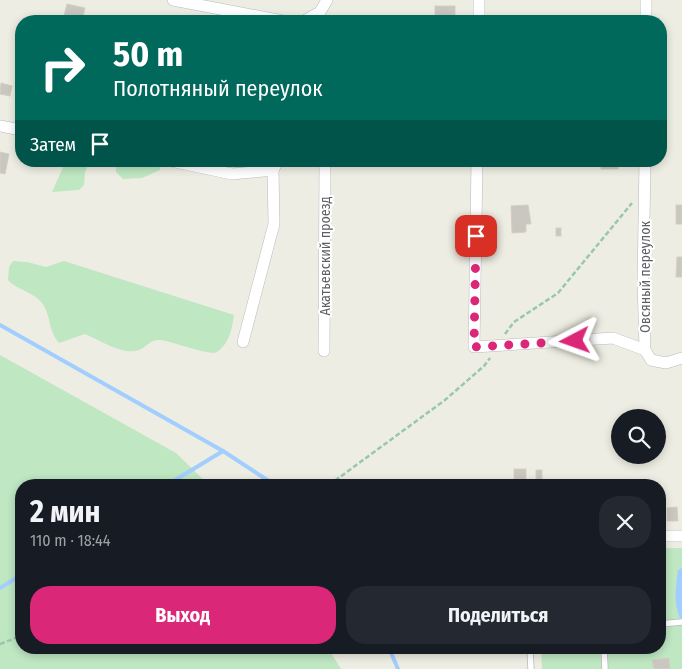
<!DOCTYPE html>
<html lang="ru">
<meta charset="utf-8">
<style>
:root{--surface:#171b24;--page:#242831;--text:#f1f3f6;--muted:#9ea1a6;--accent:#db2777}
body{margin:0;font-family:"Fira Sans Condensed",sans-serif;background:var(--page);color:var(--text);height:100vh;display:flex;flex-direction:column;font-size:19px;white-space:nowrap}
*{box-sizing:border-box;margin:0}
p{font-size:16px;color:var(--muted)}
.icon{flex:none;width:28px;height:28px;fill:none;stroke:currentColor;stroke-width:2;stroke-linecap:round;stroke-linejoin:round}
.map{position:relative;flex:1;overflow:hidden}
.drawer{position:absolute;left:15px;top:479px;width:651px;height:175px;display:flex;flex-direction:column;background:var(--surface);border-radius:20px;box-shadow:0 2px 8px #0003}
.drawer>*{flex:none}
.top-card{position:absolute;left:15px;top:15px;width:652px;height:152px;border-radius:20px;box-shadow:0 2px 8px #0003;background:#00695c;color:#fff;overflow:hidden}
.controls{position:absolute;left:611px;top:409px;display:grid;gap:10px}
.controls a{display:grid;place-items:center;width:55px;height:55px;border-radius:50%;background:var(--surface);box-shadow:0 2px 8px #0003;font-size:25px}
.pin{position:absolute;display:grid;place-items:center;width:42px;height:42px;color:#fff;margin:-21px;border-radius:10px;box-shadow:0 2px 8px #0006}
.me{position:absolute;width:55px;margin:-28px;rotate:266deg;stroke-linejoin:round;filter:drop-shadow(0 0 4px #0008)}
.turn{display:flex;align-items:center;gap:18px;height:105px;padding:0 15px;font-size:22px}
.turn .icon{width:65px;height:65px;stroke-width:2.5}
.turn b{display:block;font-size:35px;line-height:42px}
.then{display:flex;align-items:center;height:48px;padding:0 15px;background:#0003;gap:10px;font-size:19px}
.round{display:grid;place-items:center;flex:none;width:52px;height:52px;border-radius:20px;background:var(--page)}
.head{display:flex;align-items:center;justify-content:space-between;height:85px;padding:0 15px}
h1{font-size:30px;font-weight:700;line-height:38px}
.button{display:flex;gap:10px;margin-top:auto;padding:10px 15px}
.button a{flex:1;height:58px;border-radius:20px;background:var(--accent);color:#fff;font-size:20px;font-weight:700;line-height:58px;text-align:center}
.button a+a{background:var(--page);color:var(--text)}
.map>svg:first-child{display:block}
.green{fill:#bee7c2}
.water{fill:#a2ceff}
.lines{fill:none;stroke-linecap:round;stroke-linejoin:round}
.stream{stroke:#a2ceff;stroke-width:4}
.building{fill:#c9c7c0;stroke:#d3cfc1}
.service-casing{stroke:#b8babf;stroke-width:7}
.minor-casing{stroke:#b8babf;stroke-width:12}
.path{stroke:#97c8aa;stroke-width:2.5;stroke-dasharray:5 2.5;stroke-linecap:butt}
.service{stroke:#fff;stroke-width:5.5}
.minor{stroke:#fff;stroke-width:11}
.route{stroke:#db2777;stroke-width:9;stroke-dasharray:0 16.2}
.labels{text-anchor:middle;stroke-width:4;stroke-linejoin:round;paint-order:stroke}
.street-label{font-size:14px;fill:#5b5e64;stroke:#fff}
</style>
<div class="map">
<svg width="682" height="669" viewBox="0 0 682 669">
<rect width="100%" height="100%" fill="#eeede3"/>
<g class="green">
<path d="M66,161H90L85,172L84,185L79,190L52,192Z"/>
<path d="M116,161H159L160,170L142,178L123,179L116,172Z"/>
<path d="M13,261L27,262L46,267L64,261L234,315C232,328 230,343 217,352C212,356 175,343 166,341C151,337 150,345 139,350C123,356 100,340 85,334L59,343C48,329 51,318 44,306C36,292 18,291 8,280L9,267Z"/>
<path d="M0,355L176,453L209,485H21V648H328L341,669H0Z"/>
<path d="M660,548H682V669H542L541,648H660Z"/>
</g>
<path class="water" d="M682,568V618H680C673,603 676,586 678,570Z"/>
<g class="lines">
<g class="stream">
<path d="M0,325L223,451L275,485"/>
<path d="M167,485L223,451"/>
<path d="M0,588L21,575"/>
<path d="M389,648L398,669"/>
</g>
</g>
<g class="building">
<path d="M67,4L85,8L82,20L64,16Z"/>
<rect x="435" y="6" width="20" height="15"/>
<path d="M1,83L12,86L10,96L0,94Z"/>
<path d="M0,152L9,154L5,174L0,173Z"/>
<rect x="601" y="161" width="17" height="8"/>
<path d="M528,205L531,224H526V232L512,233L511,206Z"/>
<rect x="676" y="205" width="6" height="19"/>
<rect x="556" y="228" width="5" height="8"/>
<path d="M677,257H682V277H676Z"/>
<rect x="514" y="469" width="12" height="13"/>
<rect x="536" y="470" width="6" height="15"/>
<path d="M677,507L678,521H667V508Z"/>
<path d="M669,658L670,669H654L652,660Z"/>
</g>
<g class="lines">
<g class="service-casing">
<g id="service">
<path d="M660,624L682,622"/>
<path d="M530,648L531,669"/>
<path d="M604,648L605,669"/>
</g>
</g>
<g class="minor-casing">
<g id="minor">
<path d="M173,0L283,21"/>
<path d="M304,21L320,12L327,0"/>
<path d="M479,21V0"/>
<path d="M646,21V0"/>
<path d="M0,126L21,130"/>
<path d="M171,161L232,174L273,170L278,161"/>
<path d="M477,161L474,347L613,338L645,350"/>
<path d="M645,161L643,281L645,350L651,360L666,363L682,358"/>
<path d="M243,342L274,224L273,170"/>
<path d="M324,351L325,161"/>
<path d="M660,536H682"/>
</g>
</g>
<g class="path">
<path d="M505,334L514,322L558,293L632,203"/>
<path d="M329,485L445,400L484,366L490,358"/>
<path d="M0,644L21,636"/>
</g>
<use href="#service" class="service"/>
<use href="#minor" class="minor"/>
</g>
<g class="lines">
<path class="route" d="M476,236L474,347L575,341"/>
</g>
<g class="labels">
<g class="street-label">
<text transform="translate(325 256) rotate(-90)" y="5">Акатьевский проезд</text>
<text transform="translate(645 277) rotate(-90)" y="5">Овсяный переулок</text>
</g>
</g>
</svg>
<div class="controls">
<a><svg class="icon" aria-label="search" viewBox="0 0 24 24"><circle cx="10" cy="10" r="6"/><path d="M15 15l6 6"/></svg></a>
</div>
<div class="pin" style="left:476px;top:236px;background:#d93025"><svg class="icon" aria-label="arrive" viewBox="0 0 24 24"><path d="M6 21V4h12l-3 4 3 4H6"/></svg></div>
<svg class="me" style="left:575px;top:341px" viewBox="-20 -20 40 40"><path d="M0-17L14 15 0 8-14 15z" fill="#db2777" stroke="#fff" stroke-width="4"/></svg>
<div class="top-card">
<div class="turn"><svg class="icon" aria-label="right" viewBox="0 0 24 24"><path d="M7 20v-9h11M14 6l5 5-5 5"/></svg><div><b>50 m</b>Полотняный переулок</div></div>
<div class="then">Затем<svg class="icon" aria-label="arrive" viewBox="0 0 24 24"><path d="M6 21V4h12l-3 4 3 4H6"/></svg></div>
</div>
<section class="drawer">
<div class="head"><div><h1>2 мин</h1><p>110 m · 18:44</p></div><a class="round"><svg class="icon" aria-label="close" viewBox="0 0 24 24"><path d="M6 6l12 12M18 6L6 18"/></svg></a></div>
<div class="button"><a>Выход</a><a>Поделиться</a></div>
</section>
</div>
